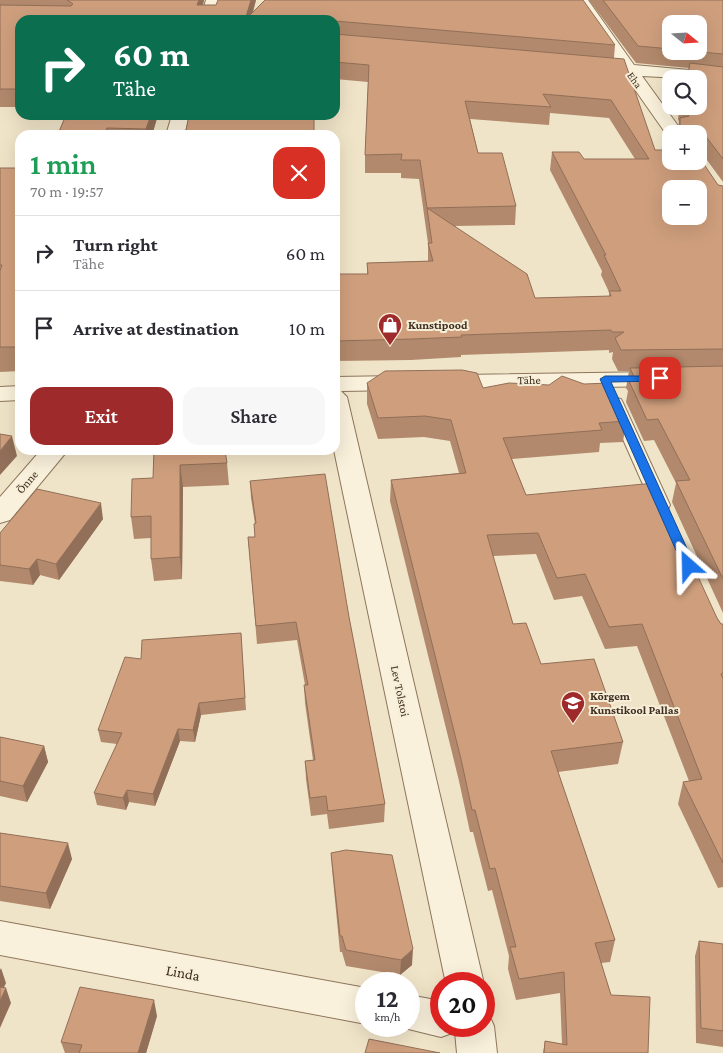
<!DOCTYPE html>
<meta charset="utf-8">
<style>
:root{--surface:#fff;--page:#f7f7f7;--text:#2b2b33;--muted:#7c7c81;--line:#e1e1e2;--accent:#9e2a2b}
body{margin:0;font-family:"Crimson Pro",serif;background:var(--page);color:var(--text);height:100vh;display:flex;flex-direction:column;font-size:19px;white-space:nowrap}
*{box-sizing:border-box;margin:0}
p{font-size:16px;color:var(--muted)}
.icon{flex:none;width:28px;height:28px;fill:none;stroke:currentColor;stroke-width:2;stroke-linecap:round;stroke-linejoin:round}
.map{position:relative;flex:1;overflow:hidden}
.details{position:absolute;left:15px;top:130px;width:325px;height:325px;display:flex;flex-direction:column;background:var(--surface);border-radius:15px;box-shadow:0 5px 20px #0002}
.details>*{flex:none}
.guide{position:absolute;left:15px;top:15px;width:325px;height:105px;border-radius:15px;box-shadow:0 5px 20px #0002;background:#0b6e4f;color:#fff;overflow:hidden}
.needle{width:32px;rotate:108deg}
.controls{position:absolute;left:662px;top:15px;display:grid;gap:10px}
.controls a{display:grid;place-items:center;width:45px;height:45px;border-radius:10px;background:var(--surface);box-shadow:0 5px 20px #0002;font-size:25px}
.speed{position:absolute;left:355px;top:972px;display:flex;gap:10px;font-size:25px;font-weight:700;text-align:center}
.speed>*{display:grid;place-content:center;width:65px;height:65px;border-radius:50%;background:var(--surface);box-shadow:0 5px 20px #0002;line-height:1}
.speed small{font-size:12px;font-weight:400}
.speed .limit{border:8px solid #d22;background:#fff;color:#111}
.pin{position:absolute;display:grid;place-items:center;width:42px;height:42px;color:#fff;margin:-21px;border-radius:10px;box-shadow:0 2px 8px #0006}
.me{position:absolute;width:55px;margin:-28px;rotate:335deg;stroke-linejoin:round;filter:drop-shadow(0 0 4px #0008)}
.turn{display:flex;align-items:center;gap:18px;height:105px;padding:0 15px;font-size:22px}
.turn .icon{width:65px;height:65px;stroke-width:2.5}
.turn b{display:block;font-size:35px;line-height:42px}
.round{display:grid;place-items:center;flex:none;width:52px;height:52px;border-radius:15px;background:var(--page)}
.headline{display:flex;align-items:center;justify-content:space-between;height:85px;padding:0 15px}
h1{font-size:30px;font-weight:600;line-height:38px;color:#1e9e55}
.button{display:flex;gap:10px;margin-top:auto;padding:10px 15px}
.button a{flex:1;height:58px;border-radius:15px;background:var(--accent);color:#fff;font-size:20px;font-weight:600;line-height:58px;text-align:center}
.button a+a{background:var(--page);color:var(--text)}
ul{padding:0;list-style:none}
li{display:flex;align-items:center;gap:15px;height:75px;padding:0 15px;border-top:1px solid var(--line)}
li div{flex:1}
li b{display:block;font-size:19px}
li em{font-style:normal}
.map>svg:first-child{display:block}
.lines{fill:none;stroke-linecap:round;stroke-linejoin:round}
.lane-casing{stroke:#8d765c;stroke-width:2}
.street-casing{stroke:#8d765c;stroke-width:2}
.lane{fill:#faf1dc;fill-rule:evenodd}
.street{fill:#faf1dc;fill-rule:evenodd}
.wall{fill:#b2896c;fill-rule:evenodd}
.shaded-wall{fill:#916f58}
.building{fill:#cf9f7d;stroke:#916f58;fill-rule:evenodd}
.route{fill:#1a73e8;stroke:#114b97}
.labels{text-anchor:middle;stroke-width:4;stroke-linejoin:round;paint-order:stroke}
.far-street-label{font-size:11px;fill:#3d2e20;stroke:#f7eed8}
.poi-label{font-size:12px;font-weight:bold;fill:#3d2e20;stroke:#f7eed8;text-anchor:start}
.street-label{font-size:12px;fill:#3d2e20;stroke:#f7eed8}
.near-street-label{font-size:15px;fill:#3d2e20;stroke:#f7eed8}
</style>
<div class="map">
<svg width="723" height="1053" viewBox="0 0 723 1053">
<rect width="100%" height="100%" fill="#f0e4c8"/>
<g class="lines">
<g class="lane-casing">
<path id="lane" d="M615,398L621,399L623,403L670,505L668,509H654L652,505L607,403L609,399Z"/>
</g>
<g class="street-casing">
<g id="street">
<path d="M206,0H222L216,20H200Z"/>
<path d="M572,0H588L634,65L723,73V83L699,81V79L642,76L684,134H671V139L669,138L624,74L584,70L582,66L584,62L617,63Z"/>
<path d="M172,115H190L184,135H166Z"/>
<path d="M723,371V385L341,391L347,397L484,984H446L334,450L335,377Z"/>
<path d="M20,386V400L0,401V387Z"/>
<path d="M41,450H68L10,520L0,523V497Z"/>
<path d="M0,921L366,988V1024L0,955Z"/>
<path d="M409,995L441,1001V1026H484V1011L488,1013L494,1026L497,1053H457L455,1032L441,1037L396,1026H409Z"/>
</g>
</g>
<use href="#lane" class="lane"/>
<use href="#street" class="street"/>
</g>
<g class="wall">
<path d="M0,0H204L203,5H216L218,0H256L253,13L615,45L614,58L655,150L718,185L723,186V613L672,502L676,483L654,440L644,441L626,402L628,391L626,388L629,371H618L612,359L613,352L609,353V350L461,355V357L411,360L335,361V274H367V263L428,261V243L419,179L401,178V173H365V155L368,82L335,79V20H20V107H0ZM550,113L609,118L635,159H584L552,152L550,170L602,271L601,275L609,292V296L535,298L455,226L515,225L516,206L478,153L470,119L549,125Z"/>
<path d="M589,0H723V182L704,156L699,155V134H677L679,122L678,119L680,106H699V79H687L689,68L636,63ZM671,24L699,51H671Z"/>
<path d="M66,115H158L152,135H59L58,134Z"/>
<path d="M0,168H20V371L0,372Z"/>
<path d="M367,383L483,388L626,421L623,442L600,443L599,452L512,459L526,495L717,618L721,624H723V887L718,888L678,804L683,782L689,781L637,646L605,649L582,596L554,600L536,554L493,556L513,624L541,664L623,742L618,764L558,772L615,940L610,962L601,963L611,995L648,1053H543L545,1041L562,1044L560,993L516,1000L508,969L509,956L492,890L488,891L473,832H470L459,781L390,501L391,480L459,473L450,441L424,437L378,439L367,404Z"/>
<path d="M154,450L227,463L229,485L183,487L182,579L154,581L151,559V538L134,539L131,517L153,478Z"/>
<path d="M250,481L349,617L385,804L384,822L329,829L327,814L311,816L306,779L305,761L313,760L305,703L304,685H305L297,640L257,644L248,537H255L254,524H255L251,498Z"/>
<path d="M103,519L59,580L40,575L33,585L0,581V533Z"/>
<path d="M241,633L246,710L201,715L195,742L180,741L155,806L129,802L126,810L97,805L94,793L117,744L101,742L98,730L141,659Z"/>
<path d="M0,737L44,746L48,762L27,802L0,796Z"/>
<path d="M0,833L72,859L50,909L0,901Z"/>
<path d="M331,853L412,965L400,975L346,966L342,952H340L332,869Z"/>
<path d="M699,941L723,944V1047L696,1043L695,956Z"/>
<path d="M157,1016L146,1053H65L61,1042Z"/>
</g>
<g class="shaded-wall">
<path d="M199,0H204L199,20L197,5Z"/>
<path d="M251,0H256L250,20H245Z"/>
<path d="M151,115H158L152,135H147L146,129Z"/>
<path d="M107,128L108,135H105L104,134Z"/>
<path d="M12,436L17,456L0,475V451Z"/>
<path d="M180,465L183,487L182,579L180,557Z"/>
<path d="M101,503L103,519L59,580L56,564Z"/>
<path d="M37,559L40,575L33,585L29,569Z"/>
<path d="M199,703L201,715L195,742L193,730Z"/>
<path d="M178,729L180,741L155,806L153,794Z"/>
<path d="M44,746L48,762L27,802L23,786Z"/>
<path d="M127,790L129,802L126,810L123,798Z"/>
<path d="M68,843L72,859L50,909L46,893Z"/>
<path d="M413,949L412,965L400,975L401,960Z"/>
<path d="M1,968L6,983L0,996V970Z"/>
<path d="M6,988L11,1003L0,1028V1001Z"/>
<path d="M154,1000L157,1016L146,1053H138Z"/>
</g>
<g class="building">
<path d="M67,0H199L197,5H216L218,0H251L245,20H20V89H0V5L71,6L73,4Z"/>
<path d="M265,0H583L615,45L335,21V20H245Z"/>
<path d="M603,0H723V54L690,51H699V24H671V49L638,46Z"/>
<path d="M335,34L624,59L655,150H671V161H699V157L718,185L723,186V349L621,350L615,338L624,332H612L611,330L461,335L462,337L412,339L335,341V274H368L367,263L433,261L428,243H432L427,208L527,274L535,298L611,296L609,291H621L604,255H606L552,152H579L584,159H649L611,100L543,94L551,107L465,101L478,153H502L516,206L427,208L420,160H401L402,154L365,155L369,65L335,62ZM671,189H699V216H671Z"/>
<path d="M690,63L723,67V159L707,138L701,136L700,141H699V134H680V118L689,116L683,106H699V79H687Z"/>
<path d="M66,115H151L146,129L107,128L104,134H58Z"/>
<path d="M189,115H314V134L317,135H185Z"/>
<path d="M0,168H20V347H0V271L2,265H0Z"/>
<path d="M723,366V579L676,481L690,480L658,419L647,420L629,381H636L630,368Z"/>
<path d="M462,370L477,373L483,388L509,383L549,385L562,376L584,384L609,383L626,421L599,423L602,430L503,438L526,495L655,483L717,618L721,624H723V673L721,674L723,679V863L683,782L702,779L642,624L609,627L585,574L557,578L538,533L487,535L513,624L526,623L541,664L594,659L623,742L551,751L615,940L595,943L611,995L650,997L648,1053H544L545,1041L567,1045L564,972L519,979L510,947H516L495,868L490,869L475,810H472L461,759L391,480L466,473L451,420L425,416L378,418L367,383L385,371Z"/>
<path d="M0,434L12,436L0,451Z"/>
<path d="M154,450H225L227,463L180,465V557L151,559V516L131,517L132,479L153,478Z"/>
<path d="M325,474L349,617L385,804L328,811L326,796L310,798L305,761L315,760L304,685H308L296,622L256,626L248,537H255L254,524L256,523L250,481Z"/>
<path d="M37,489L101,503L56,564L37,559L29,569L0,565V533Z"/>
<path d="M241,633L245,698L199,703L193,730L178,729L153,794L127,790L123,798L94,793L122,733L98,730L125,657L141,659L142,640Z"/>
<path d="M0,737L44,746L23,786L0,781Z"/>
<path d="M0,833L68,843L46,893L0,886Z"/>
<path d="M346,850L392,855L413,949L401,960L346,950L342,936H340L331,853Z"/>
<path d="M699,941L723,944V1031L701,1028Z"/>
<path d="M0,987L6,988L0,1001Z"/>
<path d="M80,987L154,1000L138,1053H79L82,1045L61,1042Z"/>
<path d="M369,1039L440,1053H365Z"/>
</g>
<path class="route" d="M605,376H660L665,378L660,381L611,382L695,566L693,569H685L683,566L600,379Z"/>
<defs>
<g id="shop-pin" transform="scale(1.25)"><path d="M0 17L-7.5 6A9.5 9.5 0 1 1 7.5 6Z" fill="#9e2a2b" stroke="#f7eed8"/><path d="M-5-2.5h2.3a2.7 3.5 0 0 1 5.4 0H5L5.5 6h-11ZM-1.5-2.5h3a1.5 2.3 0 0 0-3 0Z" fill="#fff"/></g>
<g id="university-pin" transform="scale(1.25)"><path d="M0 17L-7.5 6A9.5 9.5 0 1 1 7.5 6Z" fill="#9e2a2b" stroke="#f7eed8"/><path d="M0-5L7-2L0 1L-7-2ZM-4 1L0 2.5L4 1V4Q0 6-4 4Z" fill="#fff"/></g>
</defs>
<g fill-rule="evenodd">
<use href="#shop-pin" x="390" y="325"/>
<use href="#university-pin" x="573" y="703"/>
</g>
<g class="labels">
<g class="far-street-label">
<text transform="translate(635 80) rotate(55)" y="4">Eha</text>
</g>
<g class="poi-label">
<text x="408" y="329">Kunstipood</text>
<text x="590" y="700">Kõrgem<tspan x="590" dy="14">Kunstikool Pallas</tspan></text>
</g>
<g class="street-label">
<text transform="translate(529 380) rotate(-1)" y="4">Tähe</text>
<text transform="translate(27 482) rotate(-49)" y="4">Õnne</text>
<text transform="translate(400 691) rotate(78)" y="4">Lev Tolstoi</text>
</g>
<g class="near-street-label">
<text transform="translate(183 973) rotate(11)" y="5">Linda</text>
</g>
</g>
</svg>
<div class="controls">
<a><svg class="needle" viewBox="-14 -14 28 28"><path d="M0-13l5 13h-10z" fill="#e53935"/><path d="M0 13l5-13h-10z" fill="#7c7c81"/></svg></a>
<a><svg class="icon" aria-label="search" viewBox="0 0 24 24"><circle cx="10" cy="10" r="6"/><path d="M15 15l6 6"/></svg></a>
<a>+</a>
<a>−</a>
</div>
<div class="speed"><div>12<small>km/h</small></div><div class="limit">20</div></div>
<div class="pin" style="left:660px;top:378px;background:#d93025"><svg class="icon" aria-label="arrive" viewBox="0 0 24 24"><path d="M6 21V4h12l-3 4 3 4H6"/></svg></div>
<svg class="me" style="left:689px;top:566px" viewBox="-20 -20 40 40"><path d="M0-17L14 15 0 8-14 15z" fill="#1a73e8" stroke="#fff" stroke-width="4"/></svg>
<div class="guide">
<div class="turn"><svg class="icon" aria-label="right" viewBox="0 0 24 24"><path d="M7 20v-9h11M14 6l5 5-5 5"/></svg><div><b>60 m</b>Tähe</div></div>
</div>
<section class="details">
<div class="headline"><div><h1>1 min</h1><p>70 m · 19:57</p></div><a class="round" style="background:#d93025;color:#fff"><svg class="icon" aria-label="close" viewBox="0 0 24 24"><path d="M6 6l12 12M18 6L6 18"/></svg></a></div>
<ul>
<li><svg class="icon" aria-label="right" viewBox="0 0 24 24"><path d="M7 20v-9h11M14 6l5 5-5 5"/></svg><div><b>Turn right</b><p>Tähe</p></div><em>60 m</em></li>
<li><svg class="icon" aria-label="arrive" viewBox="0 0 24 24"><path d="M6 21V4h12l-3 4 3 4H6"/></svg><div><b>Arrive at destination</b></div><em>10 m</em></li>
</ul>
<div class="button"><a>Exit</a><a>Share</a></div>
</section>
</div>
